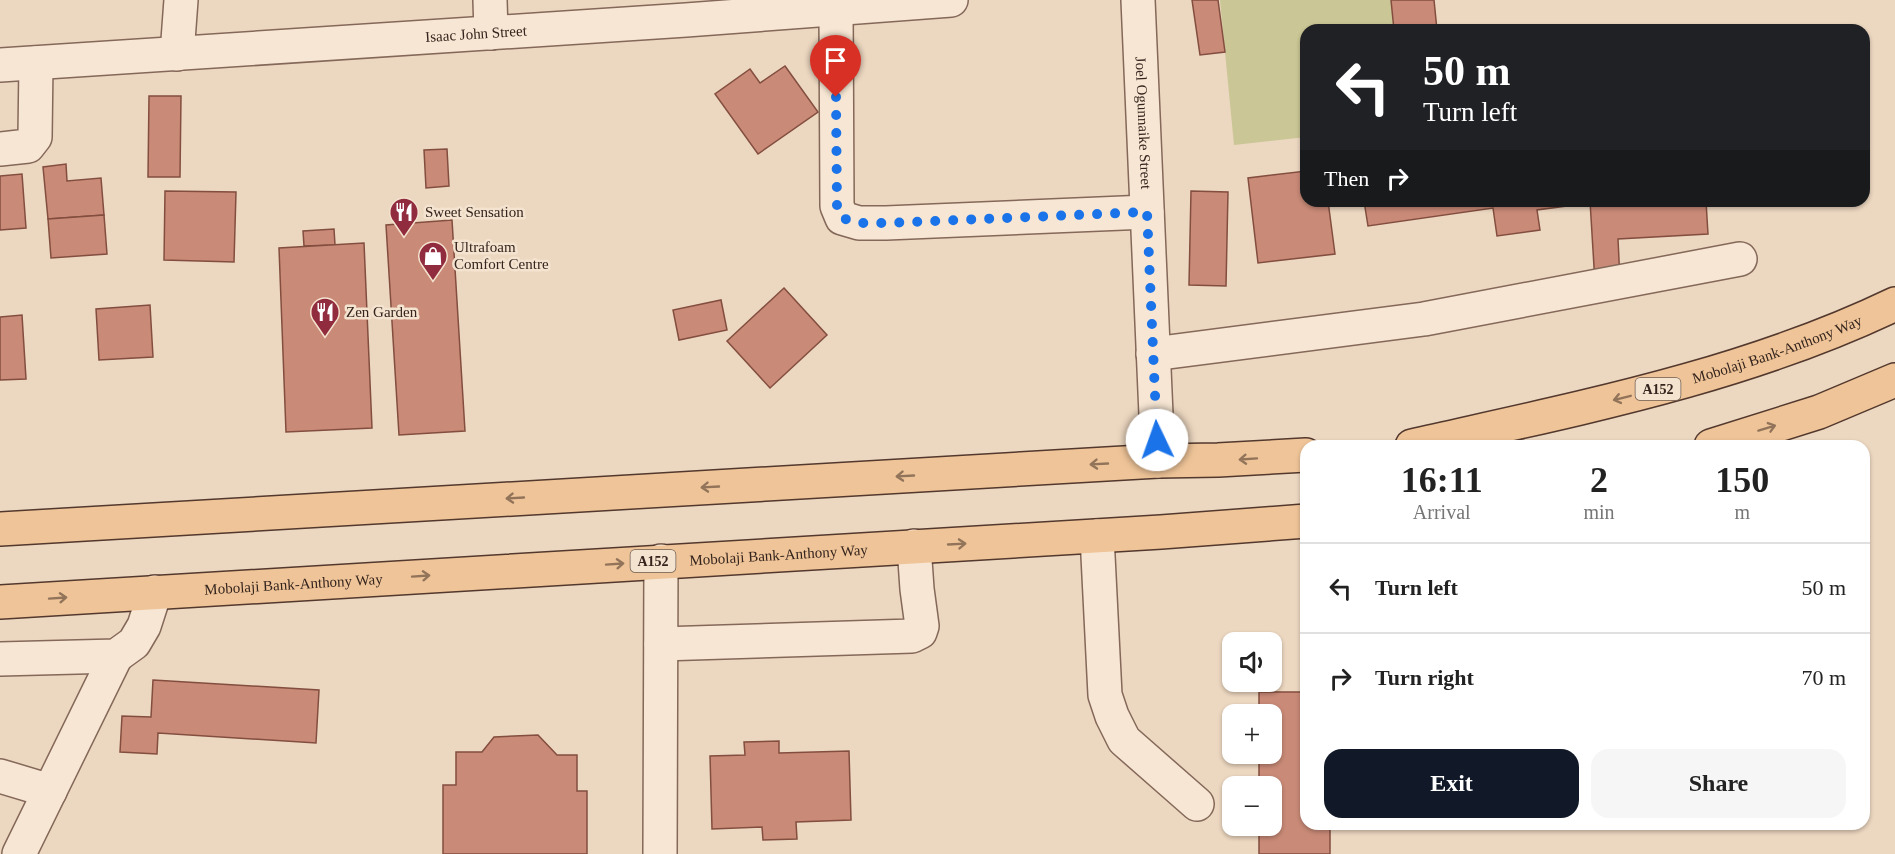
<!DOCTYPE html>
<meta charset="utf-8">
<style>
:root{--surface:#fff;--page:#f6f6f6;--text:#222;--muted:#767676;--line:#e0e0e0;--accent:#111827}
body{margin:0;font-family:"Times New Roman",serif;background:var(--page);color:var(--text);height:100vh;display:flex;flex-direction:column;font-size:22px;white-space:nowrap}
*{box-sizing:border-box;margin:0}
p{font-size:20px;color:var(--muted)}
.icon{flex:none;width:33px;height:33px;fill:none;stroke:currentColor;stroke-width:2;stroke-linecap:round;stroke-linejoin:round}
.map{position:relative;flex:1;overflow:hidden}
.drawer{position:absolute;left:1300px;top:440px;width:570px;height:390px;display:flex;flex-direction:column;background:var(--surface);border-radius:18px;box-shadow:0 2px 4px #0004}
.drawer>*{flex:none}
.hud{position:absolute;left:1300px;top:24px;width:570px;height:183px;border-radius:18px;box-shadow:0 2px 4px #0004;background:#202124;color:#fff;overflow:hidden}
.tools{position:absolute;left:1222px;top:632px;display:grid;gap:12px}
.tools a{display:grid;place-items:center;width:60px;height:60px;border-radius:12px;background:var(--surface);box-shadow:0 2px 4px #0004;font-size:30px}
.pin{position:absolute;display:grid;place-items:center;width:51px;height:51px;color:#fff;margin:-62px -26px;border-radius:50% 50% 50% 0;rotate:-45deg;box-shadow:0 0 6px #0007}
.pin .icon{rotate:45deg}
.me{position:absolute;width:66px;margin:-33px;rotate:357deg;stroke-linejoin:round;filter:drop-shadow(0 0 4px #0008)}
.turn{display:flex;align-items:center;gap:21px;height:126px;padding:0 24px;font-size:27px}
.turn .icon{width:78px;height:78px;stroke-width:2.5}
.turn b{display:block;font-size:42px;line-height:51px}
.then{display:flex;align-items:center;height:57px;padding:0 24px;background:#0003;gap:12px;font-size:22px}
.eta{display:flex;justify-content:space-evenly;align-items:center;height:102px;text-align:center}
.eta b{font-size:36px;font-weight:700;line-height:42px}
.button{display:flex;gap:12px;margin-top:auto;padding:12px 24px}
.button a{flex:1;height:69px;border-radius:18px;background:var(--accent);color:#fff;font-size:24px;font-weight:700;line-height:69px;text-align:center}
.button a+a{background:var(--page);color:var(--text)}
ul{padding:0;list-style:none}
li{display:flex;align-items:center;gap:18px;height:90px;padding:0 24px;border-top:2px solid var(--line)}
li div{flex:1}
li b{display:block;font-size:22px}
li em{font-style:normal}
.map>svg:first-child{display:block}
.green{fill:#cac695}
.building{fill:#c98a77;stroke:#834e3f;stroke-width:1.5}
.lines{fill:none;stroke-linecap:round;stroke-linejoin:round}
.minor-casing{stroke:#846859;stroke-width:36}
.major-casing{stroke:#52382d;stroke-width:36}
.minor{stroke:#f7e6d3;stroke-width:33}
.major{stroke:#efc498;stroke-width:33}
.oneway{stroke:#92745a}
.route{stroke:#1a73e8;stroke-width:10;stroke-dasharray:0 18}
.labels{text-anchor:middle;stroke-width:5;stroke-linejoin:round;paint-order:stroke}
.shield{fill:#f4e3cf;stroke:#6e5d52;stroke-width:1.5}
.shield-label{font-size:14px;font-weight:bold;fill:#34241d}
.street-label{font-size:15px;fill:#34241d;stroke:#f4e3cf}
.poi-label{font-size:15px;fill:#34241d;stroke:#f4e3cf;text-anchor:start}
</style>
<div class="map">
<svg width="1895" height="854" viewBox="0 0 1895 854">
<rect width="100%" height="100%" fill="#ecd7c0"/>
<path class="green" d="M1220,0H1391L1394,30H1306V137L1234,145Z"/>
<g class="building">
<path d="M1192,0H1218L1225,52L1200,55Z"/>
<path d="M1391,0H1434L1437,30H1394Z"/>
<path d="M785,66L818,112L758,154L715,94L750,69L760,83Z"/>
<path d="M149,96H181L180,177H148Z"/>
<path d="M447,149L449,186L426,188L424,150Z"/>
<path d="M66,164L67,181L101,178L104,215L48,219L43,167Z"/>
<path d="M1306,171V201H1328L1335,254L1258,263L1248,178Z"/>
<path d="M22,174L26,228L0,230V176Z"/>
<path d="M165,191L236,192L234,262L164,260Z"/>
<path d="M1191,191L1228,192L1226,286L1189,285Z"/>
<path d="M1364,201H1589V203L1537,210L1540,230L1497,236L1493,208L1368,226Z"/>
<path d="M1590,201H1706L1708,234L1618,239L1620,281L1595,283Z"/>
<path d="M104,215L107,254L51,258L48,219Z"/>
<path d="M452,220L465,431L399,435L386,225Z"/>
<path d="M334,229L335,245L304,246L303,231Z"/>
<path d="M364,243L372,428L286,432L279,248Z"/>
<path d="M784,288L827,335L770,388L727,341Z"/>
<path d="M721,300L727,330L679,340L673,310Z"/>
<path d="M150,305L153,357L99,360L96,309Z"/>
<path d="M22,315L26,379L0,380V317Z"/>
<path d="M153,680L319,690L316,743L158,733L157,754L120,752L122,716L151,717Z"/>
<path d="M1259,692H1306V824H1330V854H1259V825H1272V786H1259V753H1272V714H1259Z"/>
<path d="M538,735L557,755H577V791H587V854H443V785H456V752H482L494,737Z"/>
<path d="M779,741V753L849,751L851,820L796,822L797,839L763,840L762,827L712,829L710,756L745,755L744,742Z"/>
</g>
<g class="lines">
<g class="minor-casing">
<g id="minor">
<path d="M490,0L491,33"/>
<path id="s1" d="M1138,0L1158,461"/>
<path d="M836,10L837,206L842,218L859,223H886L1147,212"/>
<path d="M177,54L181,0"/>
<path id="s2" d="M0,65L686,20L951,0"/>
<path d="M0,149L28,146L35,137L36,63"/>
<path d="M1153,354L1424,319L1740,259"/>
<path d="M1097,536L1105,695L1112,716L1124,740L1197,804"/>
<path d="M661,644L912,636L920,632L922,626L917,589L914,546"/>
<path d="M0,659L116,656L134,643L144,626L155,592"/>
<path d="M0,776L50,791"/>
<path d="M19,854L116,656"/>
<path d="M660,854L661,561"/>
</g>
</g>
<g class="major-casing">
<g id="major">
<path id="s3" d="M1412,446C1575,409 1743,377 1895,304"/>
<path d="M1711,446L1819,412L1895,380"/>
<path d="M0,529L1158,461L1218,460L1306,455"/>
<path id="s4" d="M0,602L1161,532L1306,521"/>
</g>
</g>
<use href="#minor" class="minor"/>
<use href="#major" class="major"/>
</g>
<defs><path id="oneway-shaft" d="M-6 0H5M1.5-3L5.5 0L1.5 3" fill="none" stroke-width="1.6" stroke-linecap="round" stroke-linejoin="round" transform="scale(1.5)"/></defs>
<g class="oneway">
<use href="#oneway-shaft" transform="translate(1622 398) rotate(166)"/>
<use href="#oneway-shaft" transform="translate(1767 428) rotate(-17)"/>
<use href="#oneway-shaft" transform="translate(1248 459) rotate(176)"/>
<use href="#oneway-shaft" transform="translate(1099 464) rotate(177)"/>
<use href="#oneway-shaft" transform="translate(905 476) rotate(177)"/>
<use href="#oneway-shaft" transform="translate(710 487) rotate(177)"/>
<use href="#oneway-shaft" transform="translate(515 498) rotate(177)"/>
<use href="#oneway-shaft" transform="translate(957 544) rotate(-3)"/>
<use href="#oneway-shaft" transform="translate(615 564) rotate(-4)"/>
<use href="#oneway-shaft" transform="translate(421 576) rotate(-4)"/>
<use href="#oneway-shaft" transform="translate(58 598) rotate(-4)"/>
</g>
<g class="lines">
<path class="route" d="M836,97L837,206L842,218L859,223H886L1147,212L1157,440"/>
</g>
<defs>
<g id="restaurant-pin" transform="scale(1.5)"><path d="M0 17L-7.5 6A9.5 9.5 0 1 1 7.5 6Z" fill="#912b3e" stroke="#f4e3cf"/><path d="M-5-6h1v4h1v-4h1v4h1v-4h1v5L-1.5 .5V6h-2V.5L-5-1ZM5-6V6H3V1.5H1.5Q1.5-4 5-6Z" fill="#fff"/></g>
<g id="shop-pin" transform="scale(1.5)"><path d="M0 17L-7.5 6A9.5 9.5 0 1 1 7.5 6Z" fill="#912b3e" stroke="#f4e3cf"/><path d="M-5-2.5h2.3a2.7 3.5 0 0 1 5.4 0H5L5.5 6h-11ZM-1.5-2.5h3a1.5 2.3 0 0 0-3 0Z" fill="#fff"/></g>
</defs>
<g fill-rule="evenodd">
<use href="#restaurant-pin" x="404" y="212"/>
<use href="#shop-pin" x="433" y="256"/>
<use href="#restaurant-pin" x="325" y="312"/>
</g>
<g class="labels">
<g class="shield">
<rect x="1635.5" y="378" width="45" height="22" rx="4.5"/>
<rect x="630.5" y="550" width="45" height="22" rx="4.5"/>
</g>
<g class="shield-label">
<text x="1658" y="394">A152</text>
<text x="653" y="566">A152</text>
</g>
<g class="street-label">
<text dy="5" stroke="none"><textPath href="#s2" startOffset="477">Isaac John Street</textPath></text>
<text dy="5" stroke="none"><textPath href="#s1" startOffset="123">Joel Ogunnaike Street</textPath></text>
<text dy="5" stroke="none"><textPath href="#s3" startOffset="378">Mobolaji Bank-Anthony Way</textPath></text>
<text dy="5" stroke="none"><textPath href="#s4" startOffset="780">Mobolaji Bank-Anthony Way</textPath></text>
<text dy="5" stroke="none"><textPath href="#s4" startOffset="294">Mobolaji Bank-Anthony Way</textPath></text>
</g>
<g class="poi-label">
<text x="425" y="217">Sweet Sensation</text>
<text x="454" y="252">Ultrafoam<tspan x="454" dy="17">Comfort Centre</tspan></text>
<text x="346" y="317">Zen Garden</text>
</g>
</g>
</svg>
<div class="tools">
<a><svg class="icon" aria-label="sound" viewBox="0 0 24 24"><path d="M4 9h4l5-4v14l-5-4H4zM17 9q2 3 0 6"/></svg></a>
<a>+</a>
<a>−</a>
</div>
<div class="pin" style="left:836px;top:97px;background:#d93025"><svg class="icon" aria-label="arrive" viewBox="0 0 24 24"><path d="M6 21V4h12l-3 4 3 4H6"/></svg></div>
<svg class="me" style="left:1157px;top:440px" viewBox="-20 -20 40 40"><circle r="19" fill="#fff"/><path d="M0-13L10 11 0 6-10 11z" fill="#1a73e8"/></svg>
<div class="hud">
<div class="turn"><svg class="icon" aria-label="left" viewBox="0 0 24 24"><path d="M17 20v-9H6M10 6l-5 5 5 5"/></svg><div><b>50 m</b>Turn left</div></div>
<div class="then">Then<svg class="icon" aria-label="right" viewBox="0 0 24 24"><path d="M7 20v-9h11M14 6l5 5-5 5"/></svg></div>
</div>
<section class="drawer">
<div class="eta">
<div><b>16:11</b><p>Arrival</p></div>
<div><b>2</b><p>min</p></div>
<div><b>150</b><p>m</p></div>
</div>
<ul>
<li><svg class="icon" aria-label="left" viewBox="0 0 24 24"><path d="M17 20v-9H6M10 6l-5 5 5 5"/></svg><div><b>Turn left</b></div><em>50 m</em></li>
<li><svg class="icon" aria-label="right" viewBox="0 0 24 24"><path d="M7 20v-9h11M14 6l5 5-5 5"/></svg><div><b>Turn right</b></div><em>70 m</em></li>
</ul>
<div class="button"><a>Exit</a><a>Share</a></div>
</section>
</div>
